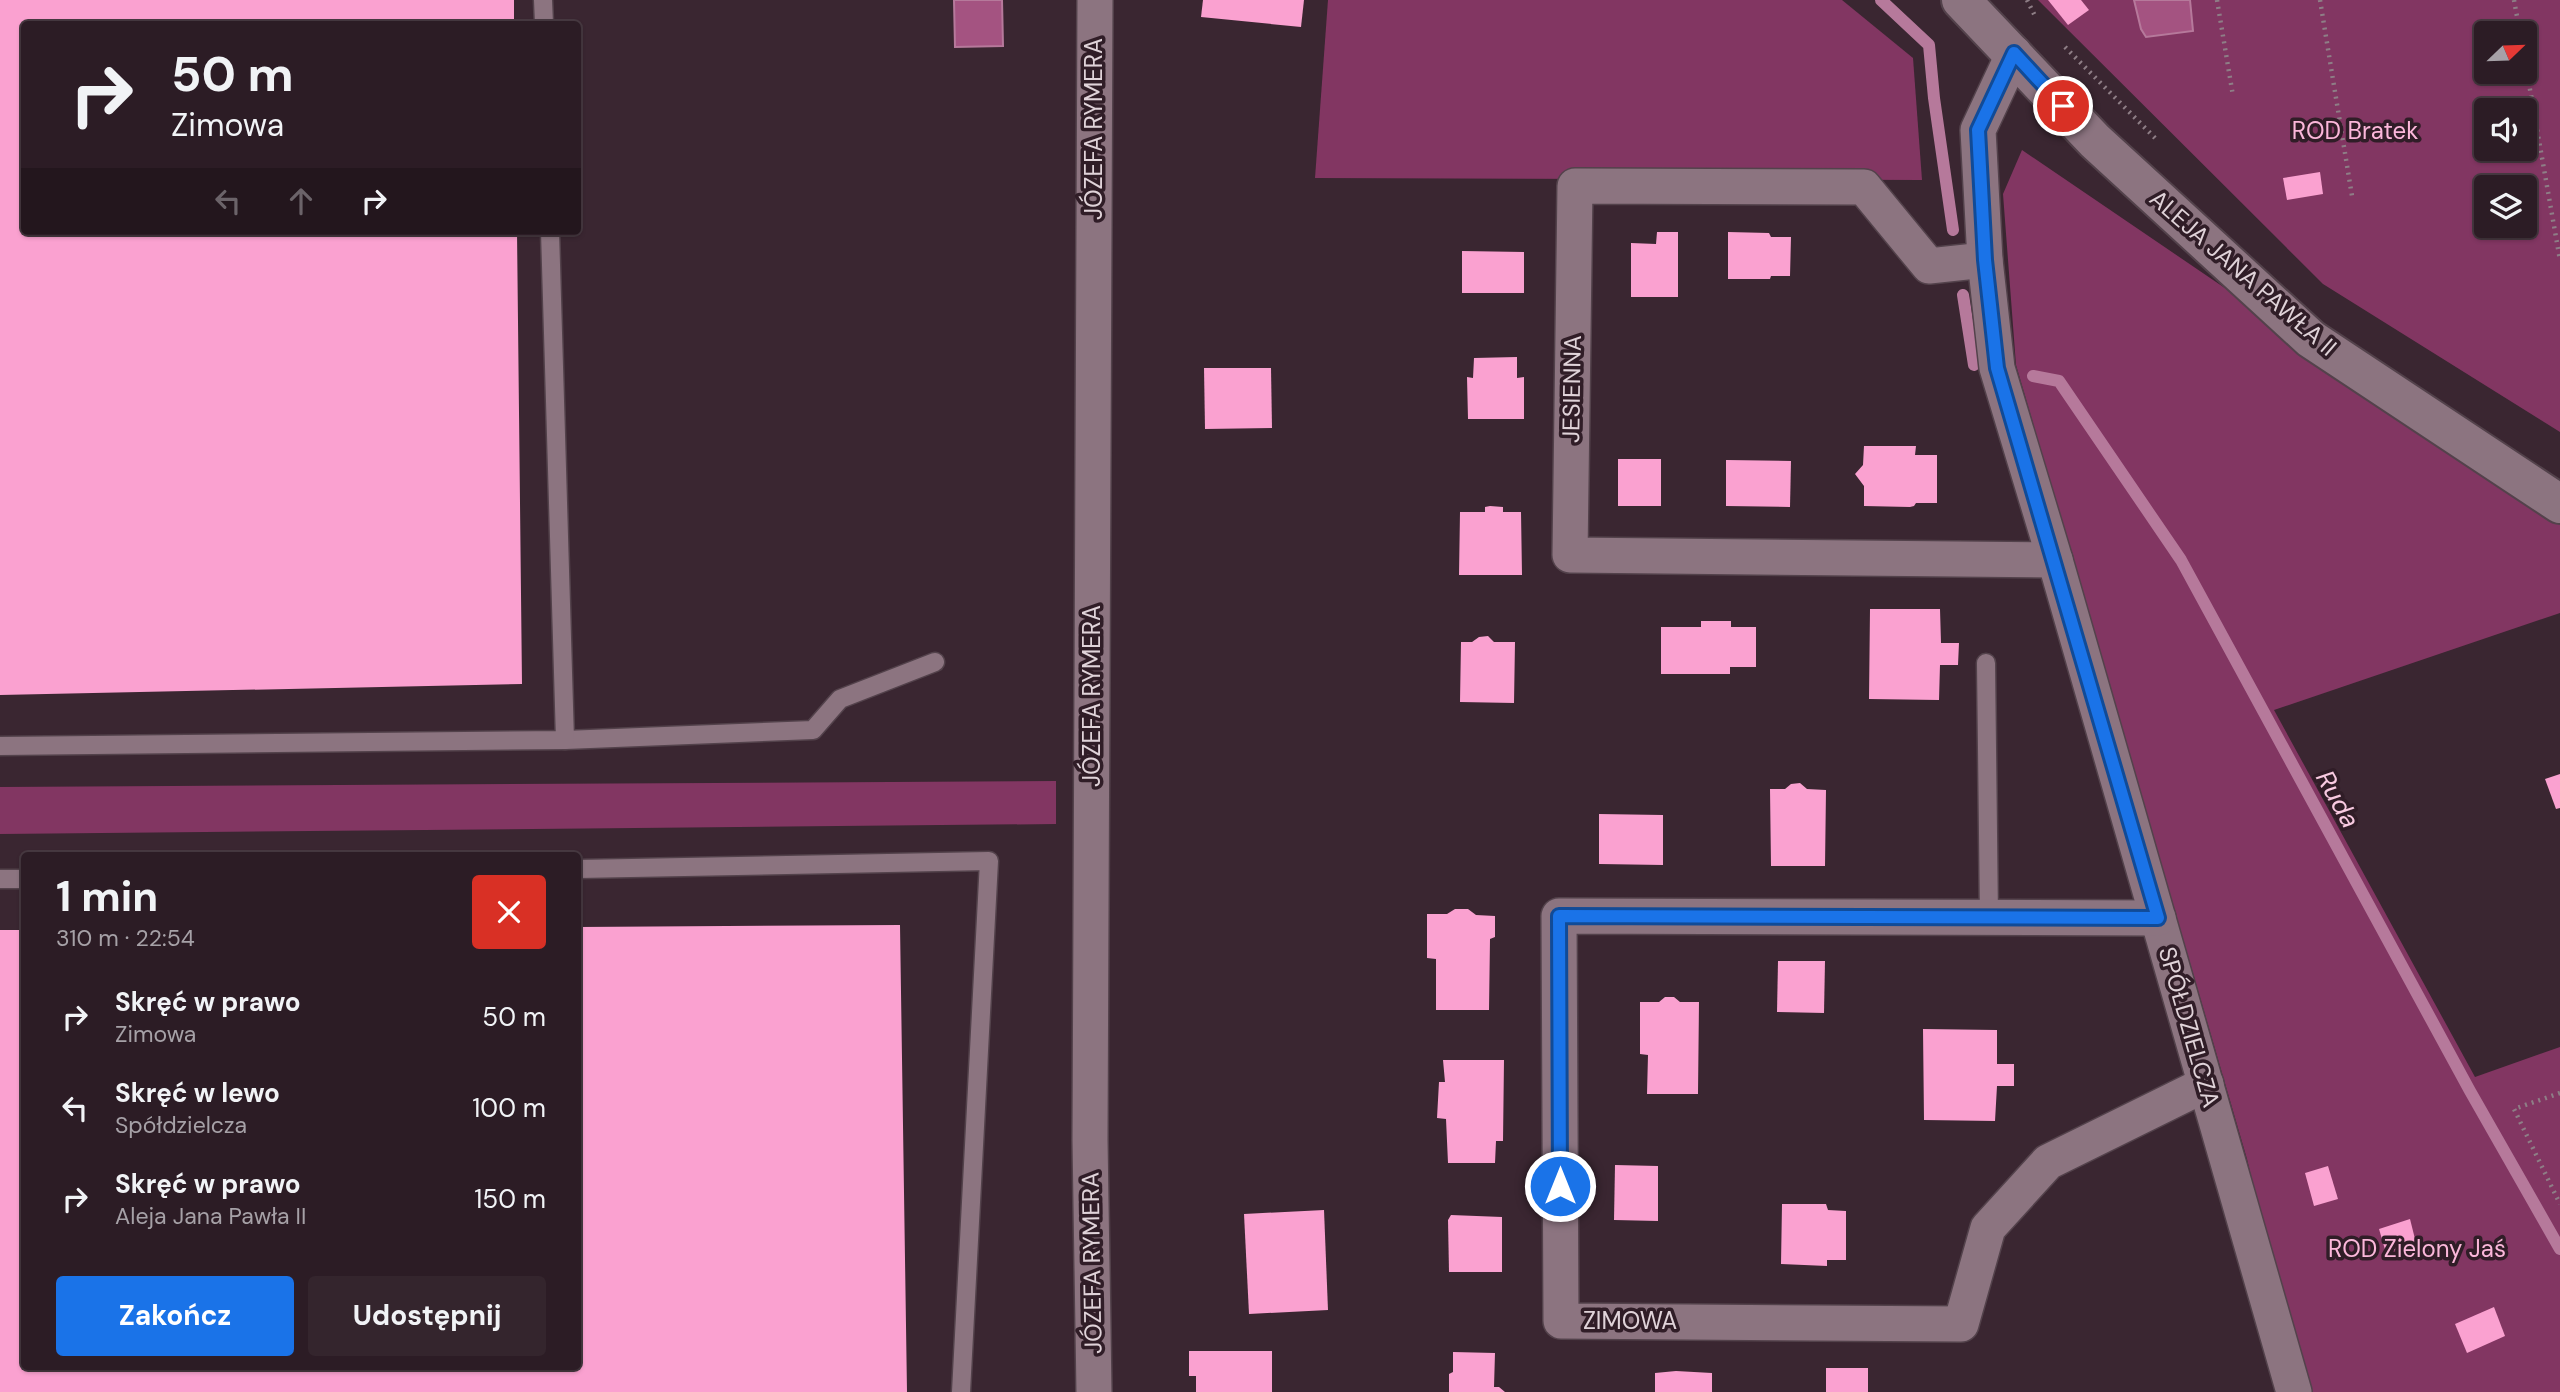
<!DOCTYPE html>
<html lang="pl">
<meta charset="utf-8">
<style>
:root{--surface:#2c1c25;--page:#34252d;--text:#f1f3f6;--muted:#a6a1a7;--line:#483a42;--accent:#1a73e8}
body{margin:0;font-family:"DM Sans",sans-serif;background:var(--page);color:var(--text);height:100vh;display:flex;flex-direction:column;font-size:26px;white-space:nowrap}
*{box-sizing:border-box;margin:0}
p{font-size:23px;color:var(--muted)}
.icon{flex:none;width:38px;height:38px;fill:none;stroke:currentColor;stroke-width:2;stroke-linecap:round;stroke-linejoin:round}
.map{position:relative;flex:1;overflow:hidden}
.side{position:absolute;left:21px;top:852px;width:560px;height:518px;display:flex;flex-direction:column;background:var(--surface);border-radius:7px;box-shadow:0 2px 5px #0004,0 0 0 2px var(--line)}
.side>*{flex:none}
.guide{position:absolute;left:21px;top:21px;width:560px;height:214px;border-radius:7px;box-shadow:0 2px 5px #0004,0 0 0 2px var(--line);background:#2c1c25;color:var(--text);overflow:hidden}
.needle{width:46px;rotate:67deg}
.controls{position:absolute;left:2474px;top:21px;display:grid;gap:14px}
.controls a{display:grid;place-items:center;width:63px;height:63px;border-radius:7px;background:var(--surface);box-shadow:0 2px 5px #0004,0 0 0 2px var(--line);font-size:35px}
.pin{position:absolute;display:grid;place-items:center;width:60px;height:60px;color:#fff;margin:-30px;border:4px solid #fff;border-radius:50%;box-shadow:0 2px 7px #0007}
.me{position:absolute;width:77px;margin:-38px;rotate:0deg;stroke-linejoin:round;filter:drop-shadow(0 0 5px #0008)}
.turn{display:flex;align-items:center;gap:24px;height:147px;padding:0 35px;font-size:32px}
.turn .icon{width:91px;height:91px;stroke-width:2.5}
.turn b{display:block;font-size:49px;line-height:60px}
.lanes{display:flex;align-items:center;height:66px;padding:0 35px;background:#0003;justify-content:center;gap:35px;direction:ltr}
.lanes .off{opacity:.35}
.round{display:grid;place-items:center;flex:none;width:74px;height:74px;border-radius:7px;background:var(--page)}
.overview{display:flex;align-items:center;justify-content:space-between;height:119px;padding:0 35px}
h1{font-size:42px;font-weight:700;line-height:52px}
.cta{display:flex;gap:14px;margin-top:auto;padding:14px 35px}
.cta a{flex:1;height:80px;border-radius:7px;background:var(--accent);color:#fff;font-size:28px;font-weight:700;line-height:80px;text-align:center}
.cta a+a{background:var(--page);color:var(--text)}
ul{padding:0;list-style:none}
li{display:flex;align-items:center;gap:21px;height:91px;padding:0 35px}
li div{flex:1}
li b{display:block;font-size:26px}
li em{font-style:normal}
.map>svg:first-child{display:block}
.green{fill:#823662;fill-rule:evenodd}
.water{fill:#a45381;stroke:#b6799b;stroke-width:2}
.lines{fill:none;stroke-linecap:round;stroke-linejoin:round}
.stream{stroke:#b6799b;stroke-width:12}
.building{fill:#faa1d0}
.service-casing{stroke:#53424b;stroke-width:21}
.minor-casing{stroke:#53424b;stroke-width:38}
.tertiary-casing{stroke:#53424b;stroke-width:42}
.path{stroke:#8e7e86;stroke-width:4.5;stroke-dasharray:2 5;stroke-linecap:butt}
.service{stroke:#8c7480;stroke-width:18}
.minor{stroke:#8c7480;stroke-width:35}
.tertiary{stroke:#8c7480;stroke-width:38}
.route-casing{stroke:#114b97;stroke-width:18}
.route{stroke:#1a73e8;stroke-width:12}
.labels{text-anchor:middle;stroke-width:7;stroke-linejoin:round;paint-order:stroke}
.street-label{font-size:24px;fill:#e0d3d9;stroke:#301d27}
.park-label{font-size:24px;fill:#fbb7da;stroke:#301d27}
.water-label{font-size:26px;font-style:italic;fill:#f8cae1;stroke:#301d27}
</style>
<div class="map">
<svg width="2560" height="1392" viewBox="0 0 2560 1392">
<rect width="100%" height="100%" fill="#3a2631"/>
<g class="green">
<path d="M1328,0H1842L1913,58L1922,180L1315,178Z"/>
<path d="M2038,0H2560V432L2323,284ZM2487,33H2525V72H2487ZM2487,110H2525V149H2487ZM2487,187H2525V226H2487Z"/>
<path d="M2022,150L2560,516V613L2274,710L2475,1077L2560,1047V1392H2301L2247,1159L2016,365L2003,194Z"/>
<path d="M1056,781V824L0,834V787Z"/>
</g>
<g class="water">
<path d="M954,0H1002L1003,46L955,47Z"/>
<path d="M2134,0H2190L2193,31L2146,37L2141,29Z"/>
</g>
<g class="lines">
<g class="stream">
<path d="M1881,0L1929,45L1934,98L1953,230"/>
<path d="M1963,295L1974,365"/>
<path d="M2033,376L2059,381L2181,560L2470,1091L2560,1249"/>
</g>
</g>
<g class="building">
<path d="M0,0H514V24H24V231H517L522,684L0,695Z"/>
<path d="M1203,0H1304L1301,27L1201,17Z"/>
<path d="M2048,0H2081L2089,10L2068,25Z"/>
<path d="M2320,172L2323,194L2287,200L2283,178Z"/>
<path d="M1657,232H1678V297H1631V243L1656,244Z"/>
<path d="M1728,232L1769,233L1771,237H1791L1790,276H1771L1770,279H1728Z"/>
<path d="M1462,251L1524,252V293H1462Z"/>
<path d="M1517,357V378L1524,377V419H1468L1467,377L1473,378L1474,358Z"/>
<path d="M1204,368H1271L1272,428L1205,429Z"/>
<path d="M1864,446H1916L1915,455H1937V503H1916L1914,506L1910,507L1864,506V486L1855,474L1863,465Z"/>
<rect x="1618" y="459" width="43" height="47"/>
<path d="M1726,460L1791,461L1790,507L1726,506Z"/>
<path d="M1490,506L1503,507V512H1521L1522,575H1459L1460,512H1485V507Z"/>
<path d="M1870,609H1940L1941,643H1959L1958,665H1940L1939,700L1869,699Z"/>
<path d="M1701,621H1731V627H1756V667H1730V674H1661V627H1701Z"/>
<path d="M1488,636L1494,642H1515L1514,703L1460,702L1461,642H1472L1479,637Z"/>
<path d="M2560,774V808L2556,809L2545,779Z"/>
<path d="M1800,783L1807,789L1826,790L1825,866H1771L1770,789H1785L1791,784Z"/>
<path d="M1599,814L1663,815V865L1599,864Z"/>
<path d="M1455,909H1468L1476,915L1495,916V937L1490,939L1489,1010H1436V959L1427,958V914H1447Z"/>
<path d="M900,925L907,1392H0V930H24V1367H578V927Z"/>
<path d="M1778,961H1825L1824,1013L1777,1012Z"/>
<path d="M1665,997H1674L1680,1002H1699L1698,1094H1647L1648,1055L1640,1054V1002H1659Z"/>
<path d="M1923,1029L1997,1030V1064H2014V1086H1997L1995,1121L1924,1120Z"/>
<path d="M1443,1060H1504L1503,1141H1496L1495,1163H1448L1446,1119L1437,1118L1439,1082H1445Z"/>
<path d="M1615,1165L1658,1166V1221L1614,1220Z"/>
<path d="M2328,1166L2338,1199L2314,1206L2305,1173Z"/>
<path d="M1782,1204H1826L1828,1210L1846,1211V1260H1827V1266L1781,1264Z"/>
<path d="M1324,1210L1328,1310L1249,1314L1244,1214Z"/>
<path d="M1451,1215L1502,1217V1272H1449L1448,1220Z"/>
<path d="M2410,1219L2416,1243L2386,1253L2379,1229Z"/>
<path d="M2494,1307L2505,1336L2467,1353L2455,1324Z"/>
<path d="M1189,1351H1272V1392H1196V1376H1189Z"/>
<path d="M1453,1352L1495,1353L1494,1387H1499L1505,1392H1449V1374L1453,1372Z"/>
<rect x="1826" y="1368" width="42" height="24"/>
<path d="M1676,1371L1712,1373V1392H1655V1373Z"/>
</g>
<g class="lines">
<g class="service-casing">
<g id="service">
<path d="M543,0L544,24"/>
<path d="M1986,663L1989,918"/>
<path d="M565,740L813,730L840,699L935,662"/>
<path d="M0,746L565,740L550,231"/>
<path d="M578,869L989,861L961,1392"/>
<path d="M0,879H24"/>
</g>
</g>
<g class="minor-casing">
<g id="minor">
<path d="M2014,53L1978,130L1985,260L1997,368L2055,560L2294,1392"/>
<path d="M1985,260L1929,266L1864,187L1575,186L1570,555L2055,560"/>
<path d="M2158,918L1559,916L1561,1321L1961,1324L1988,1228L2048,1162L2206,1084"/>
<path d="M1094,1392L1090,1140L1095,0"/>
</g>
</g>
<g class="tertiary-casing">
<path id="tertiary" d="M1961,0L2095,141L2311,339L2560,504"/>
</g>
<g class="path">
<path d="M2027,0L2036,18"/>
<path d="M2217,0L2233,96"/>
<path d="M2320,0L2352,196"/>
<path d="M2514,0L2520,33"/>
<path d="M2065,47L2157,140"/>
<path d="M2525,61L2560,260"/>
<path d="M2560,1093L2514,1109L2560,1204"/>
</g>
<use href="#service" class="service"/>
<use href="#minor" class="minor"/>
<use href="#tertiary" class="tertiary"/>
</g>
<g class="lines">
<g class="route-casing">
<path id="route" d="M1560,1186L1559,916L2158,918L1997,368L1985,260L1978,130L2014,53L2063,106"/>
</g>
<use href="#route" class="route"/>
</g>
<g class="labels">
<g class="street-label">
<text transform="translate(1094 129) rotate(-90)" y="8">JÓZEFA RYMERA</text>
<text transform="translate(2243 273) rotate(41)" y="8">ALEJA JANA PAWŁA II</text>
<text transform="translate(1572 389) rotate(-89)" y="8">JESIENNA</text>
<text transform="translate(1092 696) rotate(-90)" y="8">JÓZEFA RYMERA</text>
<text transform="translate(2189 1027) rotate(74)" y="8">SPÓŁDZIELCZA</text>
<text transform="translate(1092 1263) rotate(-91)" y="8">JÓZEFA RYMERA</text>
<text x="1630" y="1329">ZIMOWA</text>
</g>
<g class="park-label">
<text x="2355" y="139">ROD Bratek</text>
<text x="2417" y="1257">ROD Zielony Jaś</text>
</g>
<g class="water-label">
<text transform="translate(2338 799) rotate(61)" y="9">Ruda</text>
</g>
</g>
</svg>
<div class="controls">
<a><svg class="needle" viewBox="-14 -14 28 28"><path d="M0-13l5 13h-10z" fill="#e53935"/><path d="M0 13l5-13h-10z" fill="#a6a1a7"/></svg></a>
<a><svg class="icon" aria-label="sound" viewBox="0 0 24 24"><path d="M4 9h4l5-4v14l-5-4H4zM17 9q2 3 0 6"/></svg></a>
<a><svg class="icon" aria-label="layers" viewBox="0 0 24 24"><path d="M12 4l9 5-9 5-9-5zM3 14l9 5 9-5"/></svg></a>
</div>
<div class="pin" style="left:2063px;top:106px;background:#d93025"><svg class="icon" aria-label="arrive" viewBox="0 0 24 24"><path d="M6 21V4h12l-3 4 3 4H6"/></svg></div>
<svg class="me" style="left:1560px;top:1186px" viewBox="-20 -20 40 40"><circle r="17" fill="#1a73e8" stroke="#fff" stroke-width="3"/><path d="M0-11L8 9 0 5-8 9z" fill="#fff"/></svg>
<div class="guide">
<div class="turn"><svg class="icon" aria-label="right" viewBox="0 0 24 24"><path d="M7 20v-9h11M14 6l5 5-5 5"/></svg><div><b>50 m</b>Zimowa</div></div>
<div class="lanes"><svg class="icon off" aria-label="left" viewBox="0 0 24 24"><path d="M17 20v-9H6M10 6l-5 5 5 5"/></svg><svg class="icon off" aria-label="ahead" viewBox="0 0 24 24"><path d="M12 20V5M6 11l6-6 6 6"/></svg><svg class="icon" aria-label="right" viewBox="0 0 24 24"><path d="M7 20v-9h11M14 6l5 5-5 5"/></svg></div>
</div>
<section class="side">
<div class="overview"><div><h1>1 min</h1><p>310 m · 22:54</p></div><a class="round" style="background:#d93025;color:#fff"><svg class="icon" aria-label="close" viewBox="0 0 24 24"><path d="M6 6l12 12M18 6L6 18"/></svg></a></div>
<ul>
<li><svg class="icon" aria-label="right" viewBox="0 0 24 24"><path d="M7 20v-9h11M14 6l5 5-5 5"/></svg><div><b>Skręć w prawo</b><p>Zimowa</p></div><em>50 m</em></li>
<li><svg class="icon" aria-label="left" viewBox="0 0 24 24"><path d="M17 20v-9H6M10 6l-5 5 5 5"/></svg><div><b>Skręć w lewo</b><p>Spółdzielcza</p></div><em>100 m</em></li>
<li><svg class="icon" aria-label="right" viewBox="0 0 24 24"><path d="M7 20v-9h11M14 6l5 5-5 5"/></svg><div><b>Skręć w prawo</b><p>Aleja Jana Pawła II</p></div><em>150 m</em></li>
</ul>
<div class="cta"><a>Zakończ</a><a>Udostępnij</a></div>
</section>
</div>
